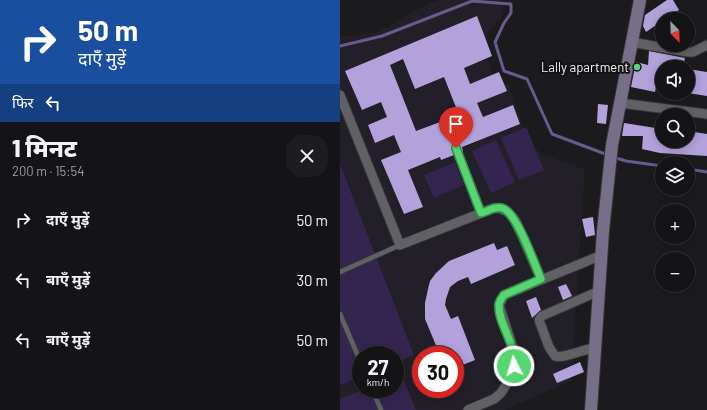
<!DOCTYPE html>
<html lang="hi">
<meta charset="utf-8">
<style>
:root{--surface:#141416;--page:#1d1d1f;--text:#f1f3f6;--muted:#9d9ea1;--line:#333335}
body{margin:0;font-family:Barlow,"Noto Sans Devanagari",sans-serif;background:var(--page);color:var(--text);height:100vh;display:flex;flex-direction:column;font-size:15px;white-space:nowrap}
*{box-sizing:border-box;margin:0}
p{font-size:13px;color:var(--muted)}
.icon{flex:none;width:22px;height:22px;fill:none;stroke:currentColor;stroke-width:2;stroke-linecap:round;stroke-linejoin:round}
.map{position:relative;flex:1;overflow:hidden}
.panel{display:flex;flex-direction:column;background:var(--surface);width:340px}
.panel>*{flex:none}
.banner{background:#1a4fa0;color:#fff;overflow:hidden}
.needle{width:26px;rotate:157deg}
.fabs{position:absolute;left:315px;top:12px;display:grid;gap:8px}
.fabs a{display:grid;place-items:center;width:40px;height:40px;border-radius:50%;background:var(--surface);box-shadow:0 2px 10px #0003,0 0 0 1px var(--line);font-size:20px}
.speed{position:absolute;left:12px;top:346px;display:flex;gap:8px;font-size:20px;font-weight:700;text-align:center}
.speed>*{display:grid;place-content:center;width:52px;height:52px;border-radius:50%;background:var(--surface);box-shadow:0 2px 10px #0003,0 0 0 1px var(--line);line-height:1}
.speed small{font-size:10px;font-weight:400}
.speed .limit{border:6px solid #d22;background:#fff;color:#111}
.pin{position:absolute;display:grid;place-items:center;width:34px;height:34px;color:#fff;margin:-41px -17px;border-radius:50% 50% 50% 0;rotate:-45deg;box-shadow:0 0 4px #0007}
.pin .icon{rotate:45deg}
.me{position:absolute;width:44px;margin:-22px;rotate:355deg;stroke-linejoin:round;filter:drop-shadow(0 0 3px #0008)}
.turn{display:flex;align-items:center;gap:14px;height:84px;padding:0 12px;font-size:18px}
.turn .icon{width:52px;height:52px;stroke-width:2.5}
.turn b{display:block;font-size:28px;line-height:34px}
.then{display:flex;align-items:center;height:38px;padding:0 12px;background:#0003;gap:8px;font-size:15px}
.round{display:grid;place-items:center;flex:none;width:42px;height:42px;border-radius:16px;background:var(--page)}
.head{display:flex;align-items:center;justify-content:space-between;height:68px;padding:0 12px}
h1{font-size:24px;font-weight:800;line-height:30px}
ul{padding:0;list-style:none}
li{display:flex;align-items:center;gap:12px;height:60px;padding:0 12px}
li div{flex:1}
li b{display:block;font-size:15px}
li em{font-style:normal}
main{display:flex;flex:1;min-height:0}
.map>svg:first-child{display:block}
.built{fill:#221f28;fill-rule:evenodd}
.green{fill:#342550}
.lines{fill:none;stroke-linecap:round;stroke-linejoin:round}
.stream{stroke:#69598d;stroke-width:3}
.building{fill:#b2a1da;fill-rule:evenodd}
.lane-casing{stroke:#363638;stroke-width:6}
.street-casing{stroke:#363638;stroke-width:11}
.secondary-casing{stroke:#363638;stroke-width:14}
.lane{stroke:#616064;stroke-width:4.5}
.street{stroke:#616064;stroke-width:9}
.secondary{stroke:#776e8a;stroke-width:12}
.route-casing{stroke:#378b49;stroke-width:10}
.route{stroke:#55d671;stroke-width:7}
.poi-dot{fill:#55d671;stroke:#121215;stroke-width:1.5}
.labels{text-anchor:middle;stroke-width:4;stroke-linejoin:round;paint-order:stroke}
.poi-label{font-size:13px;fill:#f5f4f6;stroke:#121215;text-anchor:end}
</style>
<main>
<section class="panel">
<div class="banner">
<div class="turn"><svg class="icon" aria-label="right" viewBox="0 0 24 24"><path d="M7 20v-9h11M14 6l5 5-5 5"/></svg><div><b>50 m</b>दाएँ मुड़ें</div></div>
<div class="then">फिर<svg class="icon" aria-label="left" viewBox="0 0 24 24"><path d="M17 20v-9H6M10 6l-5 5 5 5"/></svg></div>
</div>
<div class="head"><div><h1>1 मिनट</h1><p>200 m · 15:54</p></div><a class="round"><svg class="icon" aria-label="close" viewBox="0 0 24 24"><path d="M6 6l12 12M18 6L6 18"/></svg></a></div>
<ul>
<li><svg class="icon" aria-label="right" viewBox="0 0 24 24"><path d="M7 20v-9h11M14 6l5 5-5 5"/></svg><div><b>दाएँ मुड़ें</b></div><em>50 m</em></li>
<li><svg class="icon" aria-label="left" viewBox="0 0 24 24"><path d="M17 20v-9H6M10 6l-5 5 5 5"/></svg><div><b>बाएँ मुड़ें</b></div><em>30 m</em></li>
<li><svg class="icon" aria-label="left" viewBox="0 0 24 24"><path d="M17 20v-9H6M10 6l-5 5 5 5"/></svg><div><b>बाएँ मुड़ें</b></div><em>50 m</em></li>
</ul>
</section>
<div class="map">
<svg width="367" height="410" viewBox="0 0 367 410">
<rect width="100%" height="100%" fill="#1b1b1e"/>
<path class="built" d="M99,0H160L165,8L161,19L147,32L148,60L155,79L169,86L187,138L201,154L245,169L231,381L164,410H0V37L38,32L87,4ZM21,355H55V389H21ZM81,355H115V389H81Z"/>
<g class="green">
<path d="M186,127L204,170L179,180L161,138Z"/>
<path d="M156,140L175,182L151,193L132,151Z"/>
<path d="M115,162L124,185L94,198L84,175Z"/>
<path d="M0,164L74,355L55,363V355H21V377L0,385Z"/>
<path d="M61,374L76,410H0V399L24,389H55V376Z"/>
</g>
<g class="lines">
<g class="stream">
<path d="M0,46L42,36L132,1L171,4V13L164,23L155,42L164,71L187,79L212,134L268,155"/>
<path d="M273,157L286,161L322,166"/>
<path d="M348,169L367,172"/>
</g>
</g>
<g class="building">
<path d="M327,0H333L339,10L325,19H322V21L306,32L303,26L305,15Z"/>
<path d="M137,16L152,56L124,68L130,84L159,72L167,91L137,103L143,117L173,105L180,124L122,147L123,151L121,152L118,145H113L111,148L114,155L101,160L100,157L68,170L83,207L64,214L41,160L61,152L54,135L35,143L28,125L47,117L41,102L22,110L5,71ZM63,59L75,89L104,77L119,115L76,131L50,65Z"/>
<path d="M309,51L345,58L343,67H320L315,92L291,87L296,62L308,65Z"/>
<path d="M348,69L367,72V96L348,93Z"/>
<path d="M258,104L268,105L266,124L257,123Z"/>
<path d="M284,123L322,129V141H348V131L367,134V156L320,153L302,149L303,136H282Z"/>
<path d="M253,217L255,235L246,237L242,219Z"/>
<path d="M154,243L157,250L167,246L175,265L131,284L128,277L118,281L110,287L106,299L105,305L111,319L118,316L135,360L115,368V355H100L85,319V303L88,289L90,281L96,273L109,261Z"/>
<path d="M226,284L232,296L223,300L218,287Z"/>
<path d="M196,297L201,310L192,318L186,301Z"/>
<path d="M240,362L244,372L217,383L213,374Z"/>
</g>
<g class="lines">
<g class="lane-casing">
<g id="lane">
<path d="M115,148L141,213"/>
<path d="M0,272L60,245"/>
<path d="M0,314L21,363"/>
<path d="M32,389L41,410"/>
</g>
</g>
<g class="street-casing">
<g id="street">
<path d="M291,42L347,52H353L367,45"/>
<path d="M0,95L60,245L154,208C164,208 169,212 175,220L201,279"/>
<path d="M280,103L367,114"/>
<path d="M255,348C244,349 223,359 215,356L209,347L199,320L202,316L259,291"/>
<path d="M128,410L154,399L161,393L172,375L174,351L159,305L164,295L262,255"/>
</g>
</g>
<g class="secondary-casing">
<path id="secondary" d="M251,410L263,231L272,145L300,0"/>
</g>
<use href="#lane" class="lane"/>
<use href="#street" class="street"/>
<use href="#secondary" class="secondary"/>
</g>
<g class="lines">
<g class="route-casing">
<path id="route" d="M116,148L141,213C148,211 155,206 162,208C177,212 194,264 201,279L164,295C162,298 159,301 159,305C158,324 176,342 174,366"/>
</g>
<use href="#route" class="route"/>
</g>
<circle class="poi-dot" cx="297" cy="67" r="4"/>
<g class="labels">
<g class="poi-label">
<text x="289" y="72">Lally apartment</text>
</g>
</g>
</svg>
<div class="fabs">
<a><svg class="needle" viewBox="-14 -14 28 28"><path d="M0-13l5 13h-10z" fill="#e53935"/><path d="M0 13l5-13h-10z" fill="#9d9ea1"/></svg></a>
<a><svg class="icon" aria-label="sound" viewBox="0 0 24 24"><path d="M4 9h4l5-4v14l-5-4H4zM17 9q2 3 0 6"/></svg></a>
<a><svg class="icon" aria-label="search" viewBox="0 0 24 24"><circle cx="10" cy="10" r="6"/><path d="M15 15l6 6"/></svg></a>
<a><svg class="icon" aria-label="layers" viewBox="0 0 24 24"><path d="M12 4l9 5-9 5-9-5zM3 14l9 5 9-5"/></svg></a>
<a>+</a>
<a>−</a>
</div>
<div class="speed"><div>27<small>km/h</small></div><div class="limit">30</div></div>
<div class="pin" style="left:116px;top:148px;background:#d93025"><svg class="icon" aria-label="arrive" viewBox="0 0 24 24"><path d="M6 21V4h12l-3 4 3 4H6"/></svg></div>
<svg class="me" style="left:174px;top:366px" viewBox="-20 -20 40 40"><circle r="17" fill="#55d671" stroke="#fff" stroke-width="3"/><path d="M0-11L8 9 0 5-8 9z" fill="#fff"/></svg>
</div>
</main>
